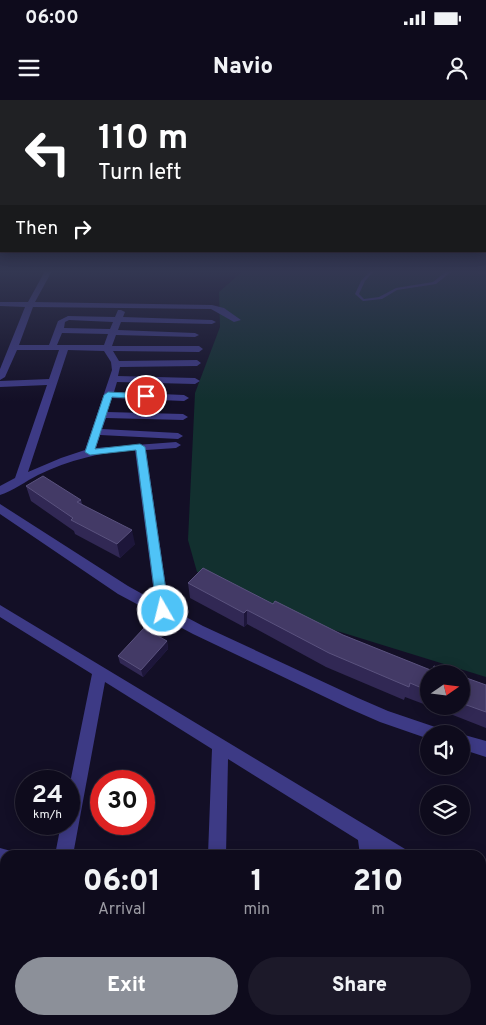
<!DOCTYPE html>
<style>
:root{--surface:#0e0b1c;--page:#1c1929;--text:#f1f3f6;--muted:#9b9ba3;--line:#2e2b3b;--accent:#8c9099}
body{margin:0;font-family:Overpass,sans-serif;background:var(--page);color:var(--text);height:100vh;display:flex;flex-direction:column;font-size:19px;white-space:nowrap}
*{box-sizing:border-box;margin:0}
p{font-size:16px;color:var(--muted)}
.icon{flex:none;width:28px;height:28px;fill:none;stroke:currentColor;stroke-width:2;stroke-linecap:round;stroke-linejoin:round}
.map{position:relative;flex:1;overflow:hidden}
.side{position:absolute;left:0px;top:750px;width:486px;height:175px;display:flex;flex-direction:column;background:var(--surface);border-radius:15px 15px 0 0;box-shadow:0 2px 12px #0003,0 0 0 1px var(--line)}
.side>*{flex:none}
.banner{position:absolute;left:0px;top:0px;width:486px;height:152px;box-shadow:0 2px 12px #0003,0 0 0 1px var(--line);background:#202124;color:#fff;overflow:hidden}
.needle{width:32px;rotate:76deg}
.tools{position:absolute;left:420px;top:565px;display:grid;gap:10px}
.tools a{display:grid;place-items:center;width:50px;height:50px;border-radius:50%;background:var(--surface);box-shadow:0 2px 12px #0003,0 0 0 1px var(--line);font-size:25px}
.speed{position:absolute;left:15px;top:670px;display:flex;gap:10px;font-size:25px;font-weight:700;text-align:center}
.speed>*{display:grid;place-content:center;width:65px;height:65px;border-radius:50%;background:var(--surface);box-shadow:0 2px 12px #0003,0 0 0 1px var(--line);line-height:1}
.speed small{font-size:12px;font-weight:400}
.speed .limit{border:8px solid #d22;background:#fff;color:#111}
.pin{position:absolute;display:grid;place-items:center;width:42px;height:42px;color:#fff;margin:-21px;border:2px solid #fff;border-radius:50%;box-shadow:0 1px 5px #0007}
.me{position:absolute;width:55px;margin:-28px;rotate:352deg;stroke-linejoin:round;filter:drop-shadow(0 0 4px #0008)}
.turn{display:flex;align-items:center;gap:18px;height:105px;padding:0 15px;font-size:22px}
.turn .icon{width:65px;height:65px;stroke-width:2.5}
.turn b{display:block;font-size:35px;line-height:42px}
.then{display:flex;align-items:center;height:48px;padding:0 15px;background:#0003;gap:10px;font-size:19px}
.eta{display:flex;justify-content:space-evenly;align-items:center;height:85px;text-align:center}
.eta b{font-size:30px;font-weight:800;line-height:35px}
.action{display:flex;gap:10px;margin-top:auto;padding:10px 15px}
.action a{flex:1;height:58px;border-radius:30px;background:var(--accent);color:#fff;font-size:20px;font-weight:800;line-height:58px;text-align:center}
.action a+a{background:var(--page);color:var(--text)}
.status{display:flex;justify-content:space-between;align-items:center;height:35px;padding:0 25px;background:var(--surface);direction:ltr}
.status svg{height:14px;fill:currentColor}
header{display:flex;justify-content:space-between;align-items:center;height:65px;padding:0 15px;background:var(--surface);font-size:22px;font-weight:800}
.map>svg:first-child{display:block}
.green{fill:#12302f}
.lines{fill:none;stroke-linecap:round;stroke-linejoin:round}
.service{fill:#3d3a85;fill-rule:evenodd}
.minor{fill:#3d3a85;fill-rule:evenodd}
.wall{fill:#312854}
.shaded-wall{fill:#1d163a}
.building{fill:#433a66;stroke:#5a527e}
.route{fill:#4fc3f7;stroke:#337fa1}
</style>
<div class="status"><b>06:00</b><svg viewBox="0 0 49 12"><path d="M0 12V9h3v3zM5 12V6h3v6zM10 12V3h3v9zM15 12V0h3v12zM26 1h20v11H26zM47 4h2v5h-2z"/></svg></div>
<header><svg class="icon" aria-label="menu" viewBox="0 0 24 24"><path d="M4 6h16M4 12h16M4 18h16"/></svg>Navio<svg class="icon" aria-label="person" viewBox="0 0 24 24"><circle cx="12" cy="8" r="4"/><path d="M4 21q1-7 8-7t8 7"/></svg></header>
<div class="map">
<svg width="486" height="925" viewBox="0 0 486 925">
<rect width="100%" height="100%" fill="#130f26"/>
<path class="green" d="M243,171H486V577L334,530L197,472L188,440L195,293L220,227L219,192Z"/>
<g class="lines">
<path class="service" d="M370,171H374L365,181L359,194L364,199L379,197L396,188L433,182L447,171H452L436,184L397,190L382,199L363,201L355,194L361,181Z"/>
<g class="minor">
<path d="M45,171H52L35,202L212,205L224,208L241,220L234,222L211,209L33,207L19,245H49L58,221L68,216L115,217L118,210H121L125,212L123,217L212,220L216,222L212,224L121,222L118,230L195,233L199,235L195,237L116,235L112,246H199L203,249L199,252L113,251L119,261L197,260L201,263L197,266L120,267L118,276L195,278L200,281L195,284L117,282L114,292L184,295L189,298L184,301L112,298L107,312L183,314L188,317L183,320L106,318L102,329L178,333L183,336L178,339L100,335L96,348L176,342L181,345L176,348L146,350L169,508L203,526L358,598L388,611L441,629L443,634H429V639L380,622L348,608L193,534L118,494L0,414V404L128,486L155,501L135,350C101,352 69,360 38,375C26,381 13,391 0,395V386L15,378L47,285L0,287V281L49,279L59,250H17L5,277L0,280V269L25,207L0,206V202H28ZM69,220L113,222L110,229L64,228L65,222ZM62,233L108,234L104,245H57ZM68,250L104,251L111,262L112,270L85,350L61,358L28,372Z"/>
<path d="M0,505L405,749L408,755H382L377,752L378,755H360L358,740L228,659L226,755H208L212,649L105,582L73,755H55L61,724H69V688L92,574L0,517Z"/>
<path d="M461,634L486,641V657L461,649Z"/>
<path d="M0,748L11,751L13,755H5V766H0Z"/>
<path d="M481,793L486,795V814L481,813Z"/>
<path d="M19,920H41L40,925H18Z"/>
<path d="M203,920H225L224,925H202Z"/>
<path d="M381,920H403L404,925H382Z"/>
</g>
</g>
<g class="wall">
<path d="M478,171H486V175L478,173Z"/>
<path d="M26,386L81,400L82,404L135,444L120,458L75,434L74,431L31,401Z"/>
<path d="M188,483L273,504L343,535L432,571L434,566L455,574H429V606L405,597L404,600L326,567L247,524L244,527L190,498Z"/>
<path d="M167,541L168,549L143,577L120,563L118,556Z"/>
<path d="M461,576L486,585V628L430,606H461Z"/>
</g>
<g class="shaded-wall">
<path d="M132,430L135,444L120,458L117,444Z"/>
<path d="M247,510V524L244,527V513Z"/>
<path d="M167,541L168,549L143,577L141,570Z"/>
<path d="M120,921L124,923V925H119Z"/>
</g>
<g class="building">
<path d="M43,376L81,400L77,402L132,430L117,444L71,420L73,418L26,386Z"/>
<path d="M203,468L273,504L275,501L343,535L433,571L434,566L455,574H429V591L410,583L409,587L329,553L247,510L244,513L188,483Z"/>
<path d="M144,528L167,541L141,570L118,556Z"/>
<path d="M461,576L486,585V612L461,603Z"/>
<path d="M234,920H307L308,925H234Z"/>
<path d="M120,921L119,925H45V923Z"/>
</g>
<linearGradient id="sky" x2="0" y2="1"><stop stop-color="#0a0815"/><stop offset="0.57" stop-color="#333752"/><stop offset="1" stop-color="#333752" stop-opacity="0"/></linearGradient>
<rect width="486" height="301" fill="url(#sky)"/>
<path class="route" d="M108,292L146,294L151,296L146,299L112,297L95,349L140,344L145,347L169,511L167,514H158L157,511L136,350L90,355L85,352L104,295Z"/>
</svg>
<div class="tools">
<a><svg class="needle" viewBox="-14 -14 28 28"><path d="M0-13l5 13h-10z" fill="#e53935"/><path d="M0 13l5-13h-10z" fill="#9b9ba3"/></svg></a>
<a><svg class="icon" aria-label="sound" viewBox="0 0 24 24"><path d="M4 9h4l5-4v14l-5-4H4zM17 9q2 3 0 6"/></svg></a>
<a><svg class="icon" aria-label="layers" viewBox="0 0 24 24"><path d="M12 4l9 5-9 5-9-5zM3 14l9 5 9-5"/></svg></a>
</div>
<div class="speed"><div>24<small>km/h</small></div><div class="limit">30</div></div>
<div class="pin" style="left:146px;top:296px;background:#d93025"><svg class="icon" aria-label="arrive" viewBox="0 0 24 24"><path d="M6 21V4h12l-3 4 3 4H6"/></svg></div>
<svg class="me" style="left:163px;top:511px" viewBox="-20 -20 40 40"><circle r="17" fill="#4fc3f7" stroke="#fff" stroke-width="3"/><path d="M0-11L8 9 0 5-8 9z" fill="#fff"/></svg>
<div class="banner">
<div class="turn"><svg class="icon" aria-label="left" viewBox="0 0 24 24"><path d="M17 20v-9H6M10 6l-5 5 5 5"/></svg><div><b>110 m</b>Turn left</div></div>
<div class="then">Then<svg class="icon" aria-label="right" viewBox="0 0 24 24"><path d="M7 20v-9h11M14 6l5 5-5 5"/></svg></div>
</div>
<section class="side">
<div class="eta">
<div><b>06:01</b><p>Arrival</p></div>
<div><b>1</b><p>min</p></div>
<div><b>210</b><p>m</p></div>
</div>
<div class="action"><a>Exit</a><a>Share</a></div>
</section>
</div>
